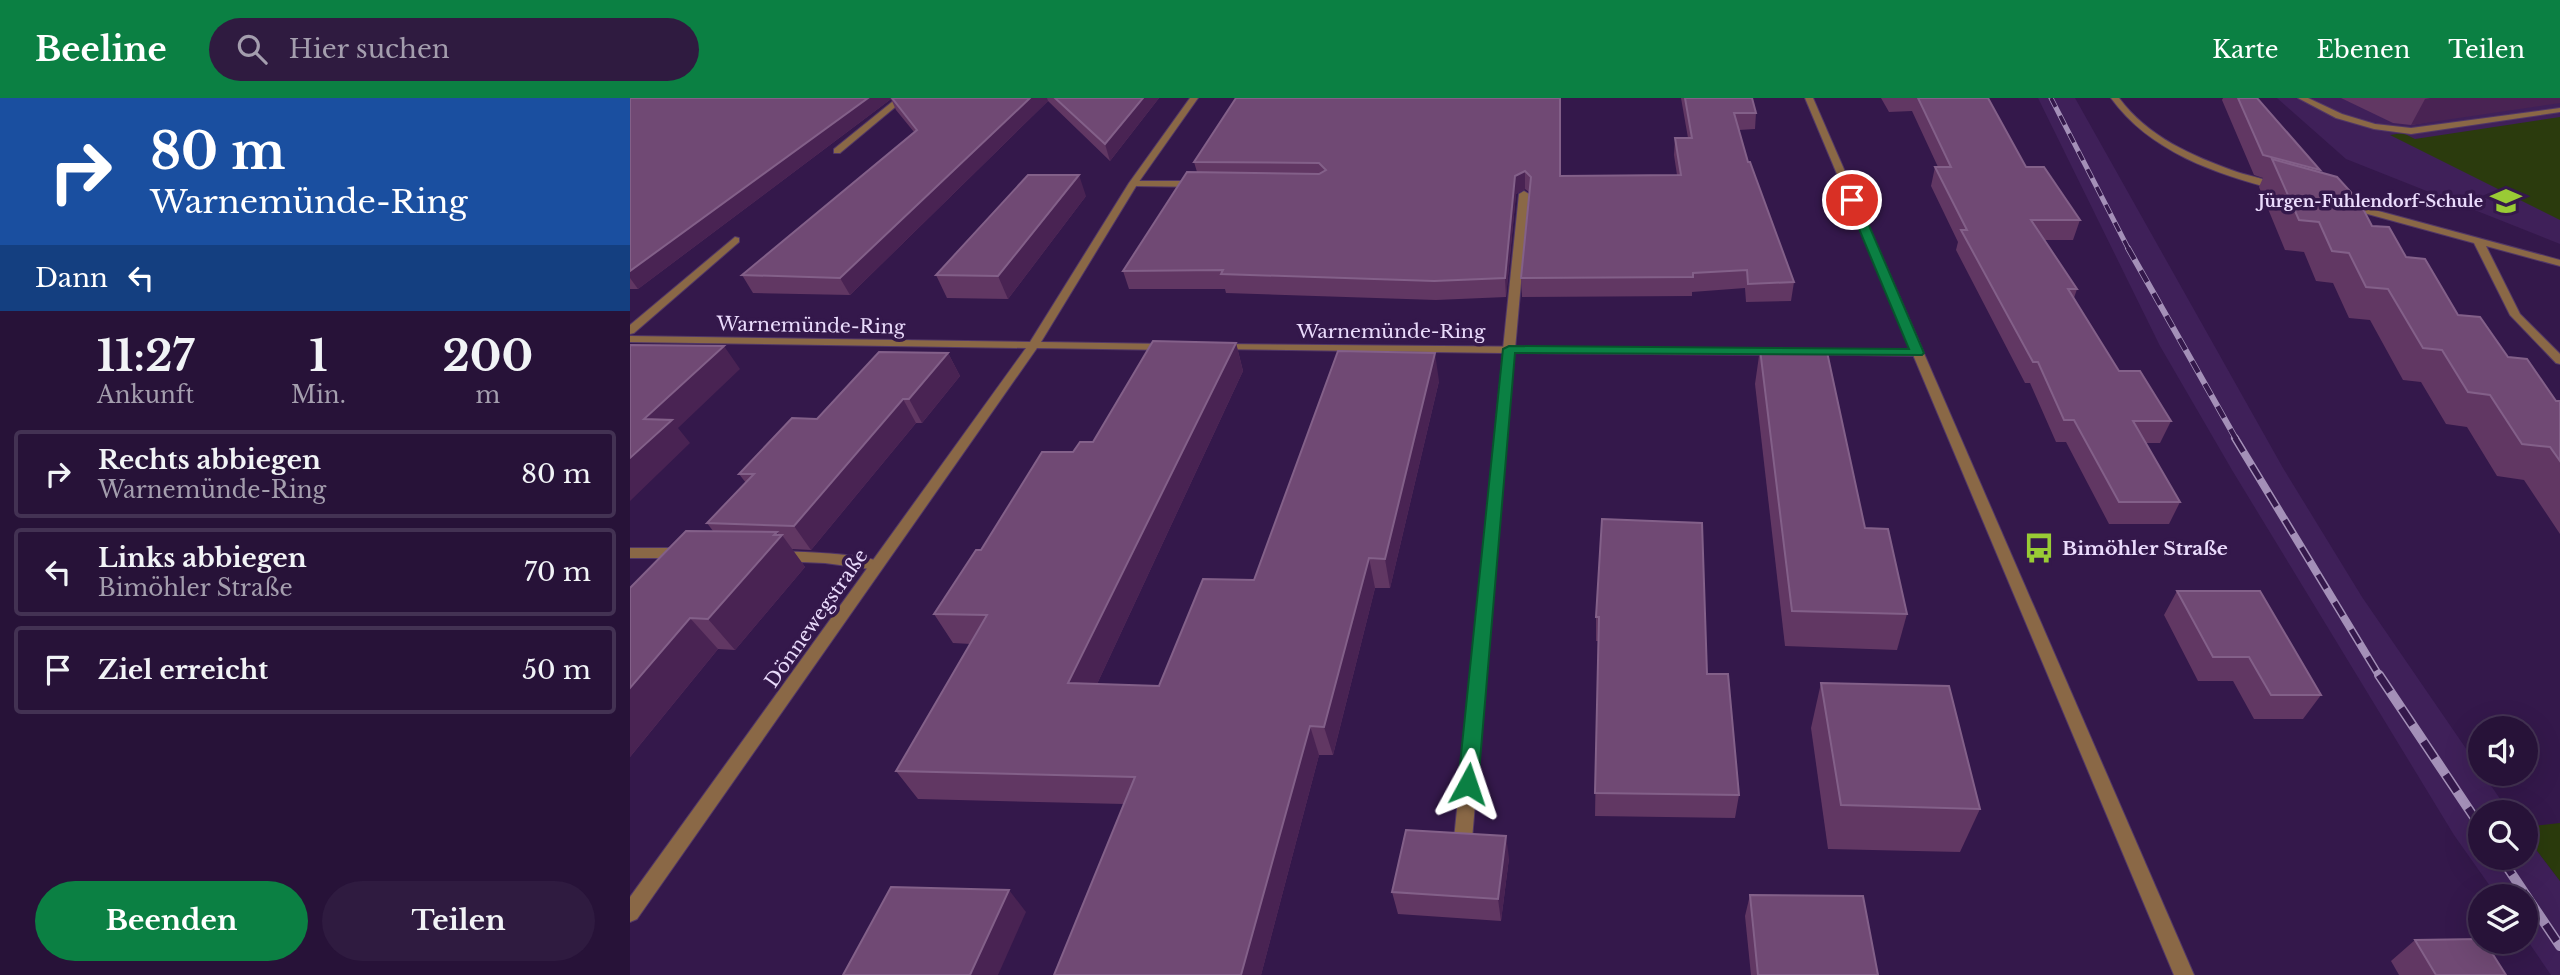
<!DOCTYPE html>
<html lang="de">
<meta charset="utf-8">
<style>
:root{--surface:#271238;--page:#2f1b40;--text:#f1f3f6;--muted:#a49eae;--line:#433253;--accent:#0b8043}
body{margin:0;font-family:"Libre Baskerville",serif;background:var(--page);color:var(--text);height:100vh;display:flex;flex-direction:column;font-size:26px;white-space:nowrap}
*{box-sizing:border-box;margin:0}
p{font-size:23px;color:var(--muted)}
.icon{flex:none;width:38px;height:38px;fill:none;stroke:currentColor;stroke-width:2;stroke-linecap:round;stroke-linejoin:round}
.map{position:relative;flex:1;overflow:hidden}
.drawer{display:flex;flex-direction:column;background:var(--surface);width:630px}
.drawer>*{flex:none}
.top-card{background:#1a4fa0;color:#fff;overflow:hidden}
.tools{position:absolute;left:1838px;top:618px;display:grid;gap:14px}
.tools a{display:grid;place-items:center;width:70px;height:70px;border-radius:50%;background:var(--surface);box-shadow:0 7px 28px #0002,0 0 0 2px var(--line);font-size:35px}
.pin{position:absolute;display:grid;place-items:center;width:60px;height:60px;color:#fff;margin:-30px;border:4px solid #fff;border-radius:50%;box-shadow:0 2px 7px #0007}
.me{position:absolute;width:77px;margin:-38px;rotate:5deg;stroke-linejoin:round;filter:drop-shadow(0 0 5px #0008)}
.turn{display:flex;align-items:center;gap:24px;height:147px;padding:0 35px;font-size:32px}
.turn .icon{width:91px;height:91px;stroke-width:2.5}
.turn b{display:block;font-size:49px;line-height:60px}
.then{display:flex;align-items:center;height:66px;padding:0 35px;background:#0003;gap:14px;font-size:26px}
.eta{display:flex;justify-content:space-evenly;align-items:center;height:119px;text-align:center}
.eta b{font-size:42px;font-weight:700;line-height:49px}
.button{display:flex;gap:14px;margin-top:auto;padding:14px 35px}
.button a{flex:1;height:80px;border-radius:42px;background:var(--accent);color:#fff;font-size:28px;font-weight:700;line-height:80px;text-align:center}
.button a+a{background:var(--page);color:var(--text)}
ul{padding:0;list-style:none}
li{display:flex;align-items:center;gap:21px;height:88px;margin:0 14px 10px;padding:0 21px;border:4px solid var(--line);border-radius:7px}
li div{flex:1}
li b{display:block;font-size:26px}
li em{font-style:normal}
header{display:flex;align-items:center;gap:42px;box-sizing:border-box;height:98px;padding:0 35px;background:var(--accent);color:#fff}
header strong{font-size:33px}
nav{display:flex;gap:38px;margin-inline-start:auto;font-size:24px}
.search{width:490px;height:63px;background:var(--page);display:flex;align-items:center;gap:18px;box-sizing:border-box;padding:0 24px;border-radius:38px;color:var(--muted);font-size:26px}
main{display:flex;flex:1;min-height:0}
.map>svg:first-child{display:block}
.built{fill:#3f2059}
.green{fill:#2b3b0d}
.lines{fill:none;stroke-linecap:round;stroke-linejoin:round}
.service-casing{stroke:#513767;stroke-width:2}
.minor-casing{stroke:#513767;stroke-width:2}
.tertiary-casing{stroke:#513767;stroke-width:2}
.service{fill:#8a6846;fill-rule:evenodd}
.minor{fill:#8a6846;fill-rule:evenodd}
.tertiary{fill:#8a6846;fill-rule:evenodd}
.rail-far3-casing{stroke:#a490b8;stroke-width:5}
.rail-far2-casing{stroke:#a490b8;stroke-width:6}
.rail-far1-casing{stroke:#a490b8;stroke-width:8}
.rail-casing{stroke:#a490b8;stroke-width:10}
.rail-far3{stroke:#34184b;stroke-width:3.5;stroke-dasharray:10;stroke-linecap:butt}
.rail-far2{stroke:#34184b;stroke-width:4.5;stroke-dasharray:13;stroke-linecap:butt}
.rail-far1{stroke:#34184b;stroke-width:5;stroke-dasharray:16;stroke-linecap:butt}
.rail{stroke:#34184b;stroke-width:7;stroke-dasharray:20;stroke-linecap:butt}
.wall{fill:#613763}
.shaded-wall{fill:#492353}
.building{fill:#704974;stroke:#836089;stroke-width:2}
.route{fill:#0b8043;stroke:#07532c;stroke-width:2}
.labels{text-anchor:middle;stroke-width:7;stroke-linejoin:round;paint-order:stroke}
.far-poi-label{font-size:16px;font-weight:bold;fill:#eadbfc;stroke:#34184b;text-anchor:end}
.street-label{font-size:19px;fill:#eadbfc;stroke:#34184b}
.poi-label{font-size:19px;font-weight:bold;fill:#eadbfc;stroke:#34184b;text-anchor:start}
</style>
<header>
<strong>Beeline</strong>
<div class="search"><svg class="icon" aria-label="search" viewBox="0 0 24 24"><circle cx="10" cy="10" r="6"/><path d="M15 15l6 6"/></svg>Hier suchen</div>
<nav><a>Karte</a><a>Ebenen</a><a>Teilen</a></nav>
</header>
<main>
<section class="drawer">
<div class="top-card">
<div class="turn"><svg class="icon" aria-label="right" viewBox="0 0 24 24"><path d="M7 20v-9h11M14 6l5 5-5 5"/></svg><div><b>80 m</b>Warnemünde-Ring</div></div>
<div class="then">Dann<svg class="icon" aria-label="left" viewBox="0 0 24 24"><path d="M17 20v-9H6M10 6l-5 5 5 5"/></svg></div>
</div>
<div class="eta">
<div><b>11:27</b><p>Ankunft</p></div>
<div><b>1</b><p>Min.</p></div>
<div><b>200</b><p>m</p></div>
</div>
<ul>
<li><svg class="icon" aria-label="right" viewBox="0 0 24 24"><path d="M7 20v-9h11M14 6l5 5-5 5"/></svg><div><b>Rechts abbiegen</b><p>Warnemünde-Ring</p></div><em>80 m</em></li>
<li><svg class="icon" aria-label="left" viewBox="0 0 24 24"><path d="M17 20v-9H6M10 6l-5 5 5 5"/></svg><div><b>Links abbiegen</b><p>Bimöhler Straße</p></div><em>70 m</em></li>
<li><svg class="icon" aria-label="arrive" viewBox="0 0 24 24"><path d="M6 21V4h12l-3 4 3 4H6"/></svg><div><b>Ziel erreicht</b></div><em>50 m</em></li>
</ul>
<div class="button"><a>Beenden</a><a>Teilen</a></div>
</section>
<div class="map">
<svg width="1930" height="877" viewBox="0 0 1930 877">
<rect width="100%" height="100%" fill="#34184b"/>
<g class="built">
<path d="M1408,0H1445L1653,370L1732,499L1850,671V676H1853L1879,714H1850V760H1895V737L1930,783V877H1921L1895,839V798H1867L1824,737L1602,372L1530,248Z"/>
<path d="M1647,0H1930V146L1716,61Z"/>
</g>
<g class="green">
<path d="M1930,19V122L1760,37L1773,35L1785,41Z"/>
<path d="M1930,725V783L1895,737V729Z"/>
</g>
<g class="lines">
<g class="service-casing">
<g id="service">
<path d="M267,0H276L210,55H204V51Z"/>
<path d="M1668,0H1678L1712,16L1745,26L1781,30L1930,10V14L1781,36L1744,31L1706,20Z"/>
<path d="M501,83H569L574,86L569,89L504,88L501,87Z"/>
<path d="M894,93L899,96L885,251L879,254L873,251L889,96Z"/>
<path d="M105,139L109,140V144L4,235L0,236V227Z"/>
<path d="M0,450H54L61,455L54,460H0Z"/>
<path d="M148,453C167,454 244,455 254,467L247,472L195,465L148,463L141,458Z"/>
</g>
</g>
<g class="minor-casing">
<g id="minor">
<path d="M560,0H568L508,85L411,244L537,246L543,249L537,252L407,250L7,821L0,824V799L396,250L0,244V238L400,244L499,85Z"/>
<path d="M1481,0H1489C1518,39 1562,58 1607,74C1621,79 1640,81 1653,89L1648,92C1586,76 1520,54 1481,0Z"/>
<path d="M1715,104L1930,162V168L1856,148L1890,216L1930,256V266L1926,265L1880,217L1844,145L1712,109L1710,107Z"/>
<path d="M589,246L1146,251L1152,254L1146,257L884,255L842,741L839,747L833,749L827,747L824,741L873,255L585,251L583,249Z"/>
<path d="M1170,251L1287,252L1293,255L1287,258L1166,256L1164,254Z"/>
</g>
</g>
<g class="tertiary-casing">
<path id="tertiary" d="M1175,0H1183L1564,877H1544Z"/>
</g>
<use href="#service" class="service"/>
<use href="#minor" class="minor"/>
<use href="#tertiary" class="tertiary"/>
<g class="rail-far3-casing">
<path id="rail-far3" d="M1421,0L1499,152"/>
</g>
<g class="rail-far2-casing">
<path id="rail-far2" d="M1498,150L1606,341"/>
</g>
<g class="rail-far1-casing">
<path id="rail-far1" d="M1605,340L1750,579"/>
</g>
<g class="rail-casing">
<g id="rail">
<path d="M1749,577L1850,728"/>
<path d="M1871,760L1930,848"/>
</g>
</g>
<use href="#rail-far3" class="rail-far3"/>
<use href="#rail-far2" class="rail-far2"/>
<use href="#rail-far1" class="rail-far1"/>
<use href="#rail" class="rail"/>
</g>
<g class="wall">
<path d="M0,0H529L480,63L418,3L220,197L123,195L112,177L284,34L266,12L261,1L8,191H0Z"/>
<path d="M606,0L931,78L1047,77L1044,57L1045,40H1058L1051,0H1122L1126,15L1125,31L1109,32L1118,64L1164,184L1161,203L1116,204L1115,190L1062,194V198L892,199L891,180L899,94L895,91L886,96L876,199L806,202L596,195L595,191H499L493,173L567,74L564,64Z"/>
<path d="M1251,0H1358L1396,69L1450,122L1443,142H1414L1447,191L1444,200L1489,273L1541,323L1530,345H1516L1550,404L1539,426H1479L1436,344H1426L1400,285H1395L1326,152L1328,144L1301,88L1305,69H1308L1282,13L1259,14Z"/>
<path d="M1593,0H1627L1690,72L1689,74L1742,128L1776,159L1828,217L1878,259L1926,303H1930V436L1894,382L1867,378L1837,329L1816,326L1791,284L1773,282L1740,222L1719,220L1703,185L1686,183L1674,154L1655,152L1629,89L1633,80L1624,77L1592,2Z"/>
<path d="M1711,0H1930L1781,27L1763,25Z"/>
<path d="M456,98L378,201L317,200L306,177Z"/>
<path d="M606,245L613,273L467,586L529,588L624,482L809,283L760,490H745L703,657H689L631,877H424L494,706L288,701L266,673L341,546L323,545L304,516L351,452L443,354L463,344Z"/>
<path d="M1130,251L1235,430L1277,516L1267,552L1155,548L1125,286Z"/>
<path d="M318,255L330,278L292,325H286L181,452L162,451L175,469L105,552L88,551L0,659V490L83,433L77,425L116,385L109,376L187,321Z"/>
<path d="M972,421L1077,576L1109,697L1105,720L965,718L968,543H966V519Z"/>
<path d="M1547,493L1691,597L1673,621H1624L1603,583H1568L1534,517Z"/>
<path d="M1191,585L1350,711L1330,754L1198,751L1181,630Z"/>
<path d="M879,760L871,823L768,816L762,794Z"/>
<path d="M1120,797L1248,877H1121L1115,818Z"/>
<path d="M1785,842L1876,877H1769L1761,863Z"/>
</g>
<g class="shaded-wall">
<path d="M238,0H260L261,1L8,191L0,180V173Z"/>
<path d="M400,0H417L418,3L220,197L210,180Z"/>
<path d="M513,0H529L480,63L475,46Z"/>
<path d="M1800,0H1930V5L1781,27L1795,1Z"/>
<path d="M895,73V91L886,96L876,199L875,180L885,78Z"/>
<path d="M449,77L456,98L378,201L368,178Z"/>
<path d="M606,245L613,273L454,614L438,585Z"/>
<path d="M94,248L110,271L48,330L60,345L0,403V360L14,321Z"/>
<path d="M318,255L330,278L292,325L279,301Z"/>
<path d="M805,255L809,283L760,490L755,461Z"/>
<path d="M273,301L286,325L181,452L164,428Z"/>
<path d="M147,434L150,439L152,437L175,469L105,552L78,521Z"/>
<path d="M739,460L745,490L703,657L694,629Z"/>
<path d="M60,520L88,551L0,659V590Z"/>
<path d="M680,628L689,657L631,877H611Z"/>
<path d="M876,738L879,760L871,823L868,801Z"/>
<path d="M379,792L396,814L368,877H340Z"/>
</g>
<g class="building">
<path d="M0,0H238L0,173Z"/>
<path d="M262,0H400L210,180L112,177L287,32Z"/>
<path d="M425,0H513L475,46Z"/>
<path d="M606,0H930V78L1051,77L1045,40H1062L1055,0H1122L1126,15H1104L1118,64H1120L1164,184L1118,186L1117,172L1063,175V179L891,180L901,79L895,73L885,78L875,180L804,183L591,176L593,172L493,173L557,74L689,76L696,72L689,65L564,64Z"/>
<path d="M1288,0H1358L1396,69H1414L1450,122H1401L1447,191H1438L1489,273H1510L1541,323H1503L1550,404H1489L1444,322H1434L1408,264H1403L1331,132H1337L1305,69H1321Z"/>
<path d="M1608,0H1627L1690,72L1633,57Z"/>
<path d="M1642,61L1707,79L1729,103L1742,128L1759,129L1776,159L1795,161L1828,217L1850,219L1878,259L1897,261L1926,303H1930V363L1920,349L1892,346L1860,297L1838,294L1812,252L1793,250L1758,191L1736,189L1719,155L1702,153L1689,124L1669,122Z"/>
<path d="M398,77H449L368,178L306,177Z"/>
<path d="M523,243L606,245L438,585L529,588L573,481L624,482L708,253L805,255L755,461L739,460L694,629L680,628L611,877H424L505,679L266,673L357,517L304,516L346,452H351L412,354H443L450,344H463Z"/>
<path d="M0,247L94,248L14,321L42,322L0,360Z"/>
<path d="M1130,251L1197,254L1235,430L1258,431L1277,516L1162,513Z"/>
<path d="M249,254L318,255L279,301H273L164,428L77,425L124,376H109L162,320L187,321Z"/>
<path d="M972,421L1072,425L1077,576H1098L1109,697L965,695L969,519H966Z"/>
<path d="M56,433L147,434L144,437H152L78,521L60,520L0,590V490Z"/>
<path d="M1547,493H1630L1691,597H1641L1619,559H1583Z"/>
<path d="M1191,585L1319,588L1350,711L1211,707Z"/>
<path d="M776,732L876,738L868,801L762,794Z"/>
<path d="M261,789L379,792L340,877H213Z"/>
<path d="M1120,797L1233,798L1248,877H1128Z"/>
<path d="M1850,841V844H1855L1876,877H1806L1785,842Z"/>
</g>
<path class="route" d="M1219,100L1228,102L1294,255L1292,257L885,255L848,686L845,692L838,695L831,692L828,686L873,251L879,248L1279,251L1217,102Z"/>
<defs>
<g id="school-bare" transform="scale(2.415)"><path d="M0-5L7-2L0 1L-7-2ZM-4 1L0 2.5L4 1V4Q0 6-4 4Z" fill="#99cb35" stroke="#34184b" stroke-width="2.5" paint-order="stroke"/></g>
<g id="bus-bare" transform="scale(2.415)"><path d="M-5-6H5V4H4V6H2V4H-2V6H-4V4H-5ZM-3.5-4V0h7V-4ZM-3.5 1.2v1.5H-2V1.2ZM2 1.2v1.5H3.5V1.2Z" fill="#99cb35" stroke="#34184b" stroke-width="2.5" paint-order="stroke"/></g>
</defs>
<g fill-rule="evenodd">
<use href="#school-bare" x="1876" y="103"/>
<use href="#bus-bare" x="1409" y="450"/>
</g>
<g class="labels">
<g class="far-poi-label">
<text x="1853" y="109">Jürgen-Fuhlendorf-Schule</text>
</g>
<g class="street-label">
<text transform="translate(181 227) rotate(1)" y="7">Warnemünde-Ring</text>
<text x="761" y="240">Warnemünde-Ring</text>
<text transform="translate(186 520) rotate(-55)" y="7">Dönnewegstraße</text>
</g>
<g class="poi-label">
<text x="1432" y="457">Bimöhler Straße</text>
</g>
</g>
</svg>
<div class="tools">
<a><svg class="icon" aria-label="sound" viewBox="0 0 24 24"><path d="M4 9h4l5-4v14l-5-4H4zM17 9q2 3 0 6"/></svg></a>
<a><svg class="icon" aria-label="search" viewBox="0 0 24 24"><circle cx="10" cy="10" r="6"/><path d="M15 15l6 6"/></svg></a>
<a><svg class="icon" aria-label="layers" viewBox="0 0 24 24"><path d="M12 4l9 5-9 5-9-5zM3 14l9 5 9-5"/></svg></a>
</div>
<div class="pin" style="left:1222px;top:102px;background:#d93025"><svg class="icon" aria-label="arrive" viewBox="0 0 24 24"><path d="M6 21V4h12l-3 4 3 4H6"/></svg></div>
<svg class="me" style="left:838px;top:686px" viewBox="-20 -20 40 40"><path d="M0-17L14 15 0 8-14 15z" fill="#0b8043" stroke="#fff" stroke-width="4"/></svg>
</div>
</main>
